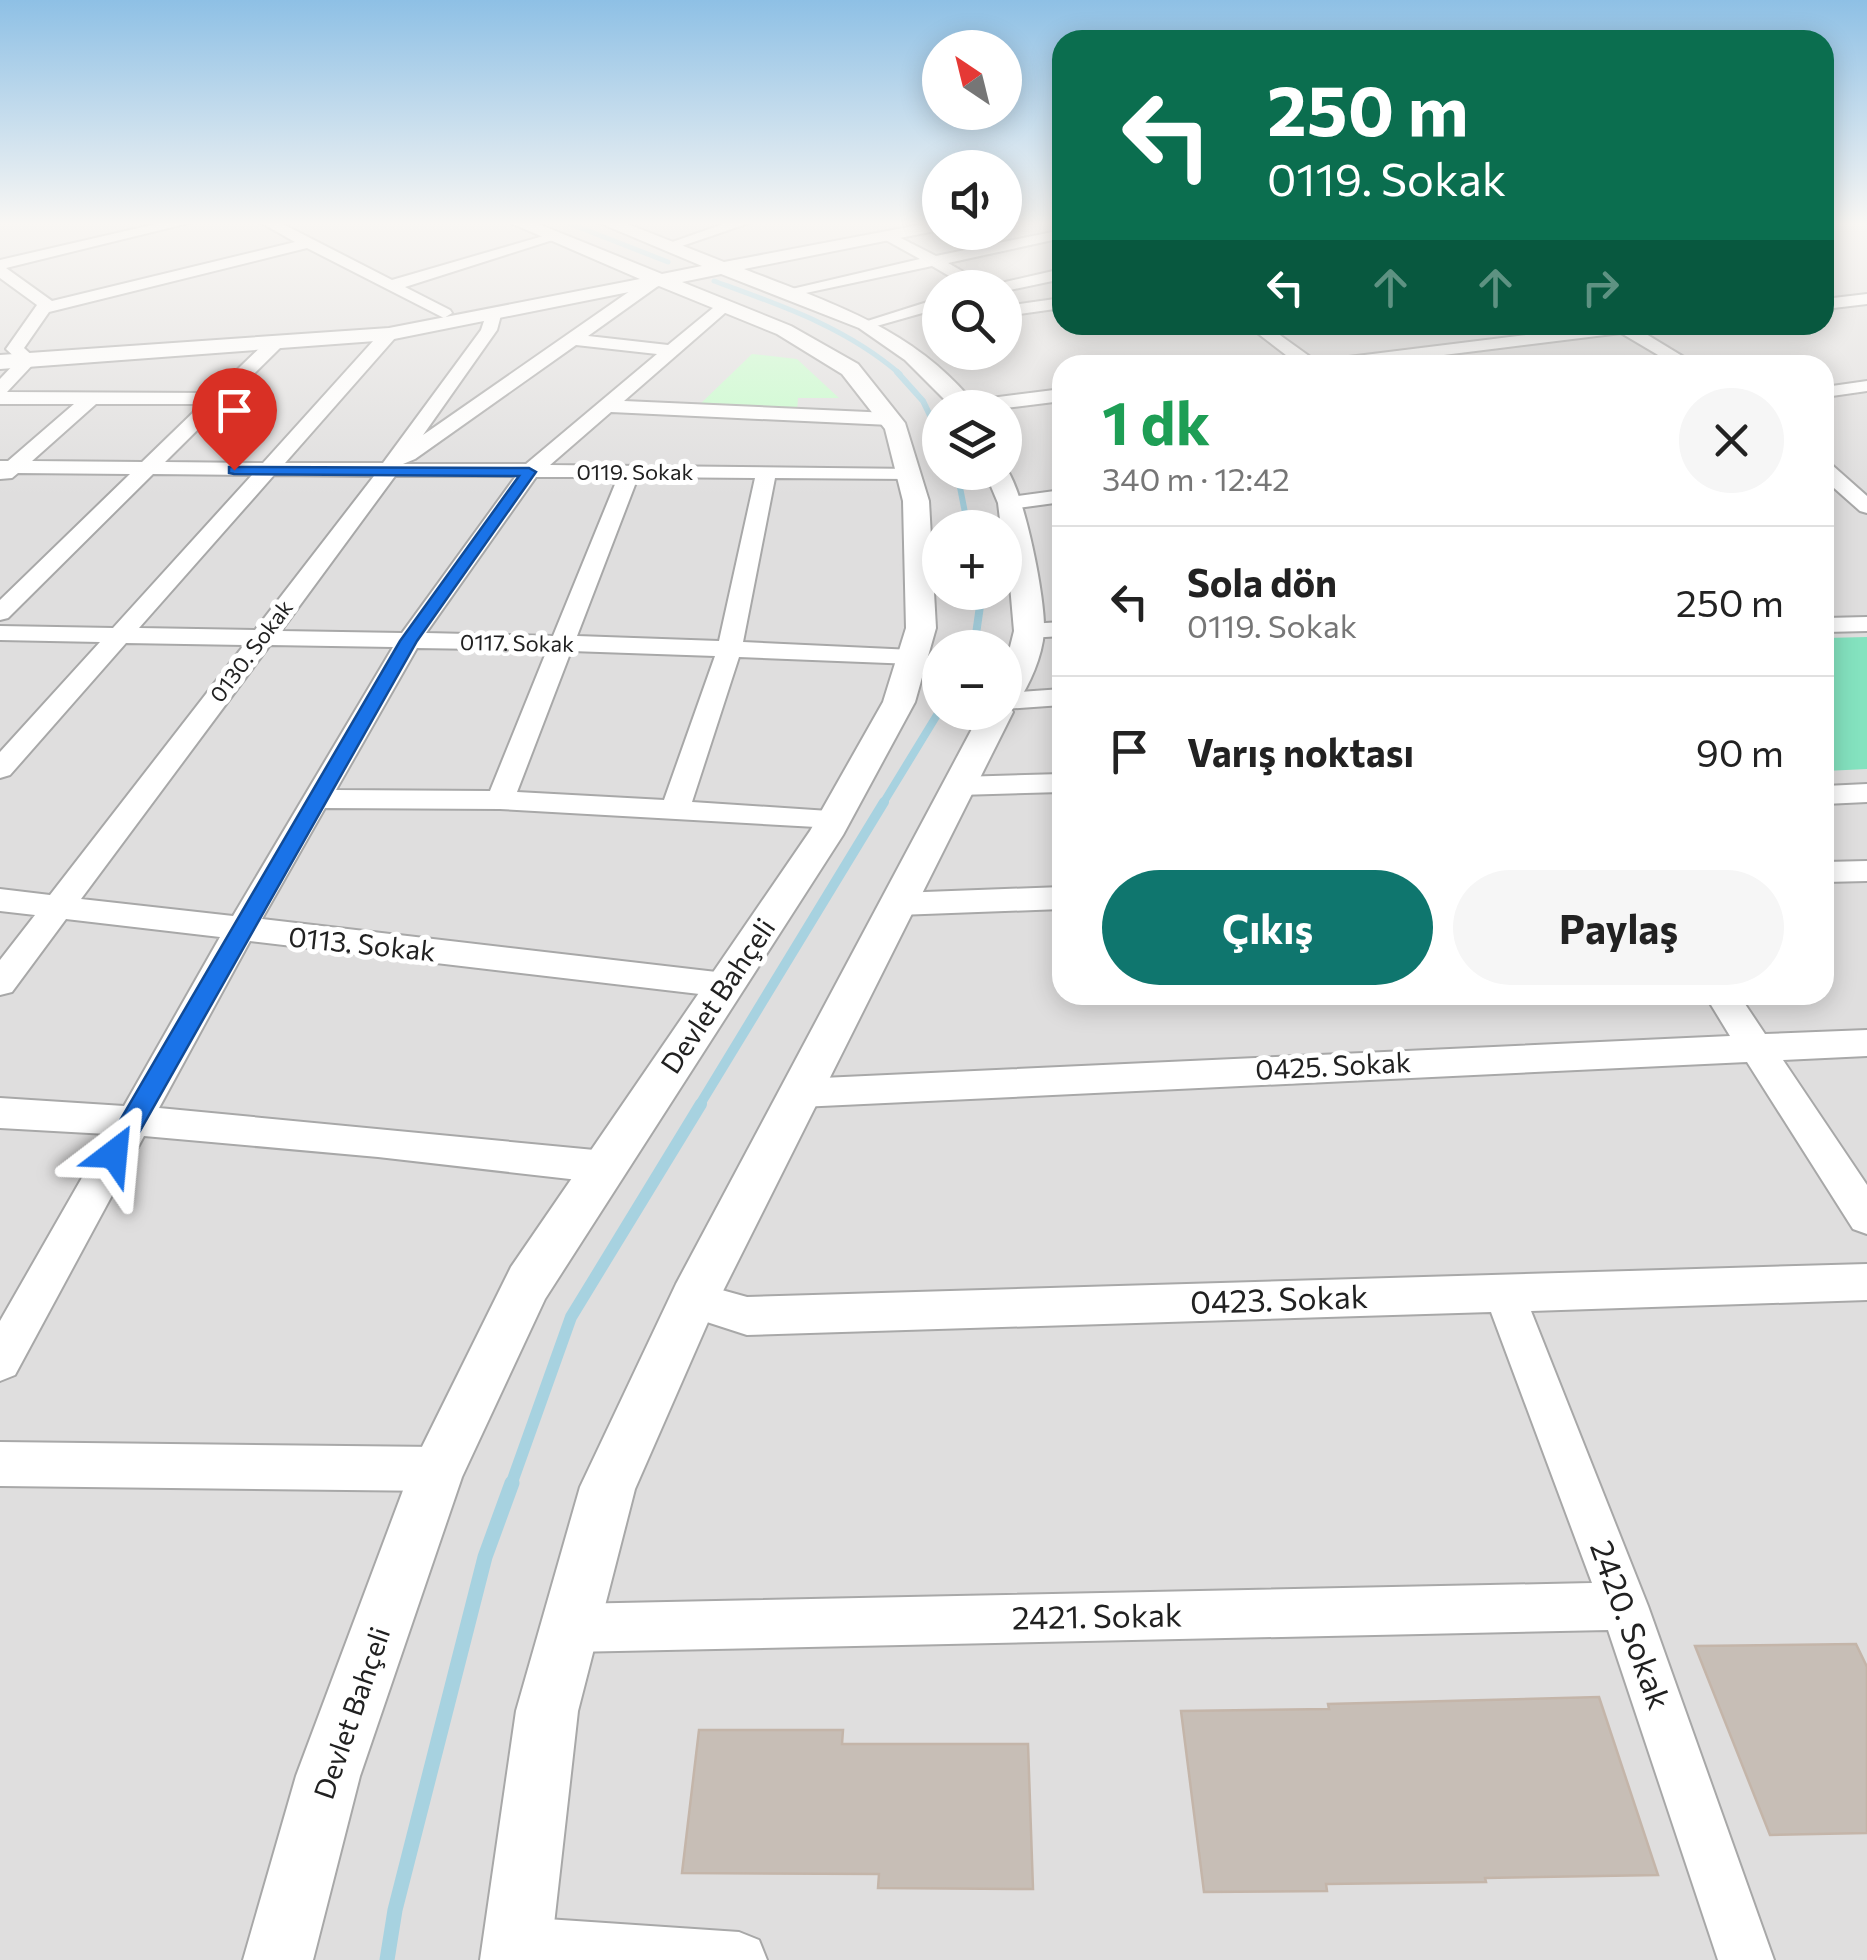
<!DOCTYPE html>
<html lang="tr">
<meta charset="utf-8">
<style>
:root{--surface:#fff;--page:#f6f6f6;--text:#222;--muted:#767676;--line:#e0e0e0;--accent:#0f766e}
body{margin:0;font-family:Commissioner,sans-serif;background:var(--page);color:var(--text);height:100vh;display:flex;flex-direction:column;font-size:38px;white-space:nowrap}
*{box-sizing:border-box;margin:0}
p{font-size:32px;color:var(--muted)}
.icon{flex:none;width:55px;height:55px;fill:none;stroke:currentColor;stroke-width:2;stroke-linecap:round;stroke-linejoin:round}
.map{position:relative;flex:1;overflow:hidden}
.sheet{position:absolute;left:1052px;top:355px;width:782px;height:650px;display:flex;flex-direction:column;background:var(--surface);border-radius:30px;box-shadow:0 5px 25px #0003}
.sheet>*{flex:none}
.guide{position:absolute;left:1052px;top:30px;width:782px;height:305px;border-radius:30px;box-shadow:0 5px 25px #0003;background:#0b6e4f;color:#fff;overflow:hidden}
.needle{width:65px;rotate:325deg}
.buttons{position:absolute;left:922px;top:30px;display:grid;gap:20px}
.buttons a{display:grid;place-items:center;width:100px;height:100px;border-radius:50%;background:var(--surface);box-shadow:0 5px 25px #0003;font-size:50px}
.pin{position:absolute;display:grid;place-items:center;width:85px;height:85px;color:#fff;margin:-102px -42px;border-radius:50% 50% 50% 0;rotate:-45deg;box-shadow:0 0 10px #0007}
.pin .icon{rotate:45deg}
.me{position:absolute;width:110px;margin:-55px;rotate:29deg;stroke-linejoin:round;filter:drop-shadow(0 0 8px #0008)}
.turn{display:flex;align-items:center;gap:35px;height:210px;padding:0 50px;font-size:45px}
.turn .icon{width:130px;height:130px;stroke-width:2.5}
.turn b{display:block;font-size:70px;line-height:85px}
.lanes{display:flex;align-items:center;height:95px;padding:0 50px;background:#0003;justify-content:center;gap:50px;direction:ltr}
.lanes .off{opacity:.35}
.round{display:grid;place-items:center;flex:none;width:105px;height:105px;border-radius:52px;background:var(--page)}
.summary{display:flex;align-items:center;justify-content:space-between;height:170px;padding:0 50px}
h1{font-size:60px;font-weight:700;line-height:75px;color:#1e9e55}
.primary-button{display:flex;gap:20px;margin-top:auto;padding:20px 50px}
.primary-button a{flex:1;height:115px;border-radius:60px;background:var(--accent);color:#fff;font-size:40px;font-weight:700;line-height:115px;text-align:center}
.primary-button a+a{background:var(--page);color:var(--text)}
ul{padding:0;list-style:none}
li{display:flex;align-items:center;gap:30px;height:150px;padding:0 50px;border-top:2px solid var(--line)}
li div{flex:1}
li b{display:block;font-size:38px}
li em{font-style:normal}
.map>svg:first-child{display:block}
.residential{fill:#dfdede;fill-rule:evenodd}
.park{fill:#c4fbc9}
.pitch{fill:#84e2bf}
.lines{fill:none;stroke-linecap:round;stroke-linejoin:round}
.stream-far5{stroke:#a7d2e0;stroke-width:5}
.stream-far4{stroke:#a7d2e0;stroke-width:6}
.stream-far3{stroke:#a7d2e0;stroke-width:8}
.stream-far2{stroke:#a7d2e0;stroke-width:10}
.stream-far1{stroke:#a7d2e0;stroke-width:12}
.stream{stroke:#a7d2e0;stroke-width:15}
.building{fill:#c7beb6;stroke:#c4b5a9;stroke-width:2.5}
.minor-casing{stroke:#a8a8a8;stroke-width:4}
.tertiary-casing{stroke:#a8a8a8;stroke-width:4}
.minor{fill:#fff;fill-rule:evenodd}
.tertiary{fill:#fff;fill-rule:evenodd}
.route{fill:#1a73e8;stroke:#114b97;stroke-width:2.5}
.labels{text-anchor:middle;stroke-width:10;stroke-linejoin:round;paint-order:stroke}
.far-street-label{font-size:22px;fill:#212121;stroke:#fff}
.street-label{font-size:28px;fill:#212121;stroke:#fff}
.near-street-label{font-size:32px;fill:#212121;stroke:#fff}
</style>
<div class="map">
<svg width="1867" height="1960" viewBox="0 0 1867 1960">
<rect width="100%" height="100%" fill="#f1eee7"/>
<path class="residential" d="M0,221H940V232H1005V221H1062V325H1825V221H1867V1960H0ZM940,288H1005V352H940ZM1062,365H1825V995H1062ZM940,408H1005V472H940ZM940,528H1005V592H940ZM940,648H1005V712H940Z"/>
<path class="park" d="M752,354L797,359L839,398H798L797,411L697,407Z"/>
<path class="pitch" d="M1867,637V769L1825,771V638Z"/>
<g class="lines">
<g class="stream-far5">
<path d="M563,221L668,262"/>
<path d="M714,281C780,305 846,327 900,374"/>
</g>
<g class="stream-far4">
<path d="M897,372L923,401L940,436"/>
<path d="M957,472L968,528"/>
</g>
<g class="stream-far3">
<path d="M974,648L982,592"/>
<path d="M882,805L940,710"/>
</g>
<path class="stream-far2" d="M699,1106L884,802"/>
<path class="stream-far1" d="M511,1485L571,1317L701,1104"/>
<path class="stream" d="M387,1960L395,1910L485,1557L512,1483"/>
</g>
<g class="building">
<path d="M1856,1644L1867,1667V1833L1770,1835L1695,1646Z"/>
<path d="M1599,1697L1658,1875L1485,1878L1486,1882L1326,1884L1327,1891L1204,1892L1181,1711L1329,1709L1328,1704Z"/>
<path d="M699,1730H843L842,1744H1028L1033,1889L878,1888L879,1874L682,1873Z"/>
</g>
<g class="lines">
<g class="minor-casing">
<g id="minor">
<path d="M169,221H197L6,268L52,301L295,242L258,221H277L392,280L550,234L562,237L405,287L450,310L452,313L444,318L307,248L49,312L24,348L37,360L7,392L213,393L268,340H280V348L165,462L263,463L383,330L389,329L397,334L395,338L285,463H383L481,330L487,312L501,315L497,330L423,435L653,275H665V281L588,336L668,345L719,303L733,306L624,401L890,413L899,419L890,425L611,412L550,465L916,469V477L909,479L775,478L743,642L913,650L925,657L913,664L739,657L692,802L844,812L848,819L844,826L834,828L500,809L325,808L262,919L725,973L737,976L741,985L737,994L725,997L250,941L159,1108L605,1151L618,1156L624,1167L618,1178L605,1183L378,1157L144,1136L15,1375L0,1381V1321L107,1134L0,1128V1098L124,1106L220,937L66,919L12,992L0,995V960L35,915L0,911V889L50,895L244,645L126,643L10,775L0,778V752L100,642L0,640V626L113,628L252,475L153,474L8,618L0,620V600L130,474L18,473L12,478L0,479V461H8L74,404H0V379L18,360L6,349L37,305L0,278V260ZM576,345L657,354L526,464H403L415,459ZM96,404H202L142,462L32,461ZM274,475L374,476L255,630L139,628ZM395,476H516L402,633L281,631ZM536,477H618L553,636L426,633ZM638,477L755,478L719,641L577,636ZM270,645L393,647L233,916L81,899ZM417,648L547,650L490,791L336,790ZM571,651L715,656L664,800L517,792Z"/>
<path d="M732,221H755L673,249L661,246Z"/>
<path d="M1062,230V238L948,263L988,286L1062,269V279L1005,291V288H970L932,266L787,297L779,292L920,259L882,238L880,235L887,231L936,256Z"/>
<path d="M1867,294V304L1825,309V299Z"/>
<path d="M940,298V308L866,329L858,324Z"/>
<path d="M1062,298V308L1005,316V306Z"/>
<path d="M1247,325H1266L1316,361L1607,325H1656L1641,331L1697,365H1675L1621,333L1363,365H1299Z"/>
<path d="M1867,381V391L1825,397V387Z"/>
<path d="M1062,389V401L1005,408L958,407L967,401Z"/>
<path d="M1825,463L1832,465L1867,496V513L1860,511L1825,480Z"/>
<path d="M1062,490V502L1011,509L1000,503L1011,497Z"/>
<path d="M1867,617V631L1825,632V618Z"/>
<path d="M1062,622V636L1029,638L1017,631L1029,624Z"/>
<path d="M1062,689V705L1005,709V693Z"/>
<path d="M1062,774V792L959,795L949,792L945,786L949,780L959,777Z"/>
<path d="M1867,784V802L1825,804V786Z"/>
<path d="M1867,861V881L1825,882V862Z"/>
<path d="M1062,887V909L898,915L887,912L883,904L887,896L898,893Z"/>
<path d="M1705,995H1739L1765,1034L1867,1030V1056L1783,1060L1867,1185V1234L1853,1229L1747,1062L800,1107L788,1103L782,1093L788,1083L800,1079L1730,1036Z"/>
<path d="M1867,1264V1300L1531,1311L1648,1606L1774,1960H1718L1608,1630L570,1652L553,1645L546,1628L553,1611L570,1604L1592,1583L1491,1312L747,1335L679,1313L673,1300L679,1287L693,1282L747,1297Z"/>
<path d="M0,1442L438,1447L454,1453L460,1469L454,1485L438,1491L0,1486Z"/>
<path d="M517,1917L739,1932L759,1940L767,1960H495L489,1945L497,1925Z"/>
</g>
</g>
<g class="tertiary-casing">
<g id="tertiary">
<path d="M506,221H531L662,274L702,266L595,221H620L724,262L940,221V230L744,269C833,304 916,329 978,408H953L905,360L859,328L721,274L682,282L791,326L858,364L905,423L929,501L936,628L915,702L843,835L545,1299L462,1477L360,1776L313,1960H243L296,1776L411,1469L511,1267L810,831L883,702L906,628L903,501L885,429L842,374L777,334L659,286L389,340L0,369V355L389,328L640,279Z"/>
<path d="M1005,467C1024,490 1046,601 1044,632C1042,657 1030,684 1016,705L1009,706L1013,712L712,1313L635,1489L578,1711L550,1960H480L516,1711L580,1487L676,1284L981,712H1005V667L1014,631L1005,528H1001L998,503L985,472H1005Z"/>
</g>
</g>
<use href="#minor" class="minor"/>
<use href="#tertiary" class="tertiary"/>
</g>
<linearGradient id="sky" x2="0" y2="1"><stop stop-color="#8ec0e5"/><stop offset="0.45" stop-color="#f9f7f4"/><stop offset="1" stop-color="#f9f7f4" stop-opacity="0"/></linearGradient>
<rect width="1867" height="496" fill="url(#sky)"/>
<path class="route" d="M229,467L529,468L536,472L417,641L123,1161L114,1165L105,1161L101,1154L105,1146L400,641L519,476L234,474L229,473Z"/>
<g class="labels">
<g class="far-street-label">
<text x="635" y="480">0119. Sokak</text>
<text transform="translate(517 643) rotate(1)" y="8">0117. Sokak</text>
<text transform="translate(251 651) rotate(-53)" y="8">0130. Sokak</text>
</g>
<g class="street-label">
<text transform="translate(362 944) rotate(6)" y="10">0113. Sokak</text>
<text transform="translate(718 996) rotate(-56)" y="10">Devlet Bahçeli</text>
<text transform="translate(1333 1066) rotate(-3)" y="10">0425. Sokak</text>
<text transform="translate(352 1713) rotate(-71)" y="10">Devlet Bahçeli</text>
</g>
<g class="near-street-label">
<text transform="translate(1279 1300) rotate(-2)" y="11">0423. Sokak</text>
<text transform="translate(1097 1617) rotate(-1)" y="11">2421. Sokak</text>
<text transform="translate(1630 1625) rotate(70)" y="11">2420. Sokak</text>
</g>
</g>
</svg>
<div class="buttons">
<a><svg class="needle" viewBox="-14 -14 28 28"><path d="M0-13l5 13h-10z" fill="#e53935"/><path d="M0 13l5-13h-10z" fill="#767676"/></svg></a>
<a><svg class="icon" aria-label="sound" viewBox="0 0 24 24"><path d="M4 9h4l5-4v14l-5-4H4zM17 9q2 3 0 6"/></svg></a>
<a><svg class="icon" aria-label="search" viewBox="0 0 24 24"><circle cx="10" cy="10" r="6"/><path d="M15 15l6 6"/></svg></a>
<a><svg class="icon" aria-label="layers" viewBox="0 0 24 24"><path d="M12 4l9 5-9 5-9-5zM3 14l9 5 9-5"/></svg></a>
<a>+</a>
<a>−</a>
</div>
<div class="pin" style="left:234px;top:470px;background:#d93025"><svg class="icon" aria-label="arrive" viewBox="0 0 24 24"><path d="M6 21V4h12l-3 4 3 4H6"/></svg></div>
<svg class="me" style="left:114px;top:1154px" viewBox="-20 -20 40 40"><path d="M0-17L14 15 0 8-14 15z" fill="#1a73e8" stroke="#fff" stroke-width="4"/></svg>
<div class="guide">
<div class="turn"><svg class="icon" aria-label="left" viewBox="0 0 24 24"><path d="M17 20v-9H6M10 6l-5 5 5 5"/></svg><div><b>250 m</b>0119. Sokak</div></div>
<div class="lanes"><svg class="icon" aria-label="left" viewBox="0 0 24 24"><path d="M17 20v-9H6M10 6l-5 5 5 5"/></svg><svg class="icon off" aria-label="ahead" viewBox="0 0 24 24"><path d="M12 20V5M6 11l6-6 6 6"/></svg><svg class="icon off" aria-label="ahead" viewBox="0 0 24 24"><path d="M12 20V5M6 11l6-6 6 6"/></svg><svg class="icon off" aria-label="right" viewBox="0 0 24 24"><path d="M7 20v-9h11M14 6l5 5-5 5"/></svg></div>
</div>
<section class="sheet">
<div class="summary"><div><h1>1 dk</h1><p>340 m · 12:42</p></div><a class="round"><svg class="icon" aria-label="close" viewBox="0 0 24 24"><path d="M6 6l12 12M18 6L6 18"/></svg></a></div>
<ul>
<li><svg class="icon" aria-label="left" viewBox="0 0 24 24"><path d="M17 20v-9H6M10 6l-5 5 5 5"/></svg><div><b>Sola dön</b><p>0119. Sokak</p></div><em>250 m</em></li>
<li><svg class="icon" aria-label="arrive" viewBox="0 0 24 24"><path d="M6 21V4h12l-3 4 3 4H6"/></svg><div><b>Varış noktası</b></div><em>90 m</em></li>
</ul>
<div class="primary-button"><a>Çıkış</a><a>Paylaş</a></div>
</section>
</div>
